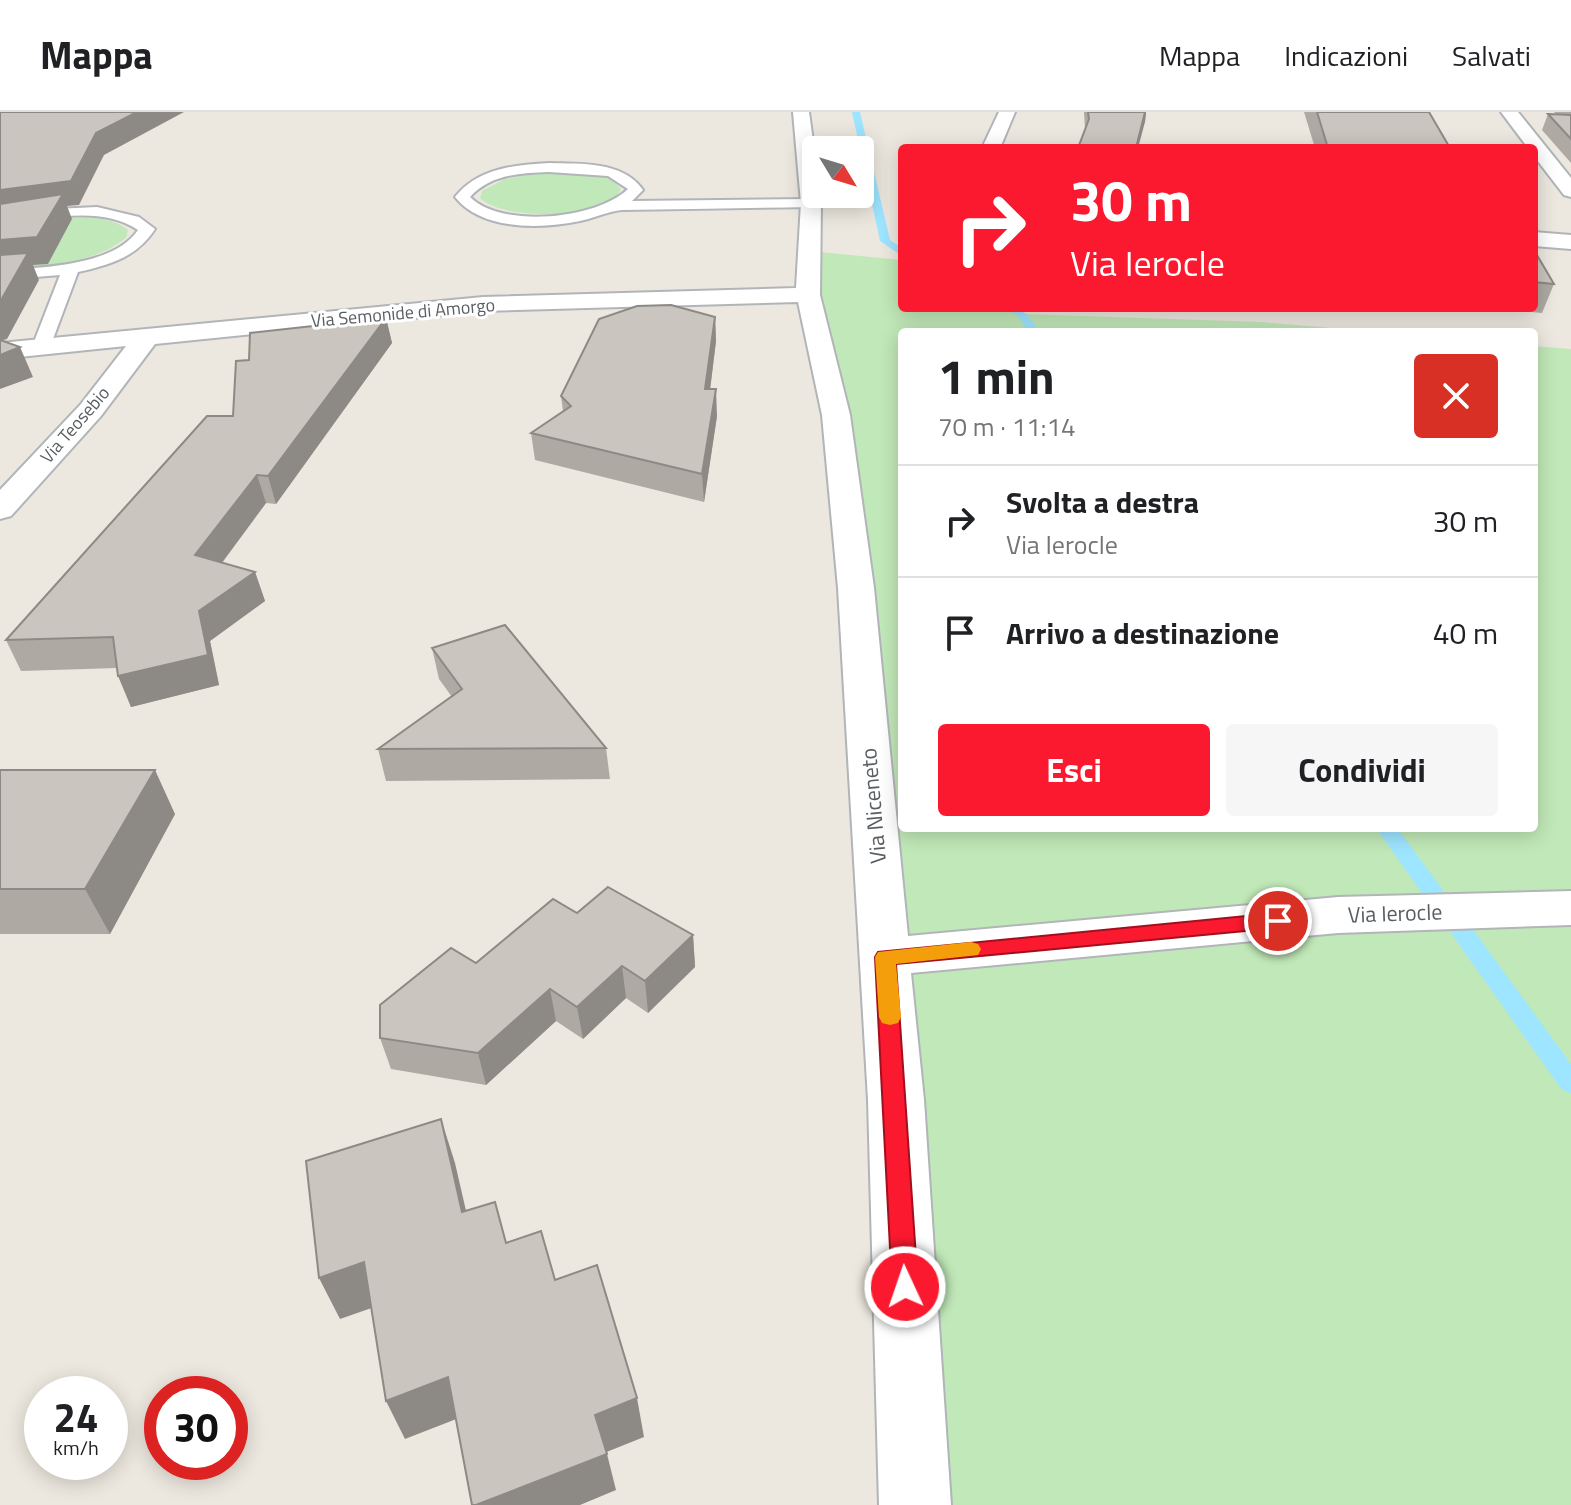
<!DOCTYPE html>
<html lang="it">
<meta charset="utf-8">
<style>
:root{--surface:#fff;--page:#f6f6f6;--text:#202124;--muted:#757577;--line:#e0e0e0;--accent:#fa192e}
body{margin:0;font-family:"Titillium Web",sans-serif;background:var(--page);color:var(--text);height:100vh;display:flex;flex-direction:column;font-size:30px;white-space:nowrap}
*{box-sizing:border-box;margin:0}
p{font-size:26px;color:var(--muted)}
.icon{flex:none;width:44px;height:44px;fill:none;stroke:currentColor;stroke-width:2;stroke-linecap:round;stroke-linejoin:round}
.map{position:relative;flex:1;overflow:hidden}
.side{position:absolute;left:898px;top:216px;width:640px;height:504px;display:flex;flex-direction:column;background:var(--surface);border-radius:8px;box-shadow:0 4px 20px #0003}
.side>*{flex:none}
.top-card{position:absolute;left:898px;top:32px;width:640px;height:168px;border-radius:8px;box-shadow:0 4px 20px #0003;background:#fa192e;color:#fff;overflow:hidden}
.needle{width:52px;rotate:128deg}
.fabs{position:absolute;left:802px;top:24px;display:grid;gap:16px}
.fabs a{display:grid;place-items:center;width:72px;height:72px;border-radius:8px;background:var(--surface);box-shadow:0 4px 20px #0003;font-size:40px}
.speed{position:absolute;left:24px;top:1264px;display:flex;gap:16px;font-size:40px;font-weight:700;text-align:center}
.speed>*{display:grid;place-content:center;width:104px;height:104px;border-radius:50%;background:var(--surface);box-shadow:0 4px 20px #0003;line-height:1}
.speed small{font-size:20px;font-weight:400}
.speed .limit{border:12px solid #d22;background:#fff;color:#111}
.pin{position:absolute;display:grid;place-items:center;width:68px;height:68px;color:#fff;margin:-34px;border:4px solid #fff;border-radius:50%;box-shadow:0 2px 8px #0007}
.me{position:absolute;width:88px;margin:-44px;rotate:357deg;stroke-linejoin:round;filter:drop-shadow(0 0 6px #0008)}
.turn{display:flex;align-items:center;gap:28px;height:168px;padding:0 40px;font-size:36px}
.turn .icon{width:104px;height:104px;stroke-width:2.5}
.turn b{display:block;font-size:56px;line-height:68px}
.round{display:grid;place-items:center;flex:none;width:84px;height:84px;border-radius:8px;background:var(--page)}
.headline{display:flex;align-items:center;justify-content:space-between;height:136px;padding:0 40px}
h1{font-size:48px;font-weight:700;line-height:60px}
.button{display:flex;gap:16px;margin-top:auto;padding:16px 40px}
.button a{flex:1;height:92px;border-radius:8px;background:var(--accent);color:#fff;font-size:32px;font-weight:700;line-height:92px;text-align:center}
.button a+a{background:var(--page);color:var(--text)}
ul{padding:0;list-style:none}
li{display:flex;align-items:center;gap:24px;height:112px;padding:0 40px;border-top:2px solid var(--line)}
li div{flex:1}
li b{display:block;font-size:30px}
li em{font-style:normal}
header{display:flex;align-items:center;gap:48px;box-sizing:border-box;height:112px;padding:0 40px;background:var(--surface);border-bottom:2px solid var(--line)}
header strong{font-size:38px}
nav{display:flex;gap:44px;margin-inline-start:auto;font-size:28px}
.map>svg:first-child{display:block}
.green{fill:#c1e8b8}
.lines{fill:none;stroke-linecap:round;stroke-linejoin:round}
.stream{fill:#9ee5ff;fill-rule:evenodd}
.service-casing{stroke:#b1b5b9;stroke-width:4}
.minor-casing{stroke:#b1b5b9;stroke-width:4}
.service{fill:#fff;fill-rule:evenodd}
.minor{fill:#fff;fill-rule:evenodd}
.wall{fill:#aea9a3}
.shaded-wall{fill:#8d8a85}
.building{fill:#cac5be;stroke:#8d8a85;stroke-width:2}
.route{fill:#fa192e;stroke:#a2101e;stroke-width:2}
.slow{fill:#f59e0b}
.labels{text-anchor:middle;stroke-width:6;stroke-linejoin:round;paint-order:stroke}
.far-street-label{font-size:18px;fill:#585e62;stroke:#fff}
.street-label{font-size:22px;fill:#585e62;stroke:#fff}
</style>
<header>
<strong>Mappa</strong>
<nav><a>Mappa</a><a>Indicazioni</a><a>Salvati</a></nav>
</header>
<div class="map">
<svg width="1571" height="1393" viewBox="0 0 1571 1393">
<rect width="100%" height="100%" fill="#ede8df"/>
<g class="green">
<path d="M544,60C568,60 605,56 621,77C608,109 502,109 480,86L482,79L505,67Z"/>
<path d="M60,106C83,106 110,103 128,118L126,126C94,151 50,154 11,156L0,117Z"/>
<path d="M809,139L902,148V196H1012L1022,202L1261,210L1379,220H902V716H1534V234L1571,237V1393H915L896,988Z"/>
</g>
<g class="lines">
<g class="stream">
<path d="M852,0H860L890,128L902,136V144L880,129Z"/>
<path d="M1006,196C1026,196 1029,205 1040,220H1028L1018,204Z"/>
<path d="M1376,716H1397L1440,774L1443,779L1440,784H1424Z"/>
<path d="M1461,810L1469,812L1571,952V981L1562,978L1453,824L1450,818L1453,812Z"/>
</g>
<g class="service-casing">
<g id="service">
<path d="M549,51C581,52 623,49 643,78L632,89L811,87L818,91L811,95C748,96 685,97 622,98C609,99 594,106 580,109C541,117 482,119 455,85C478,56 514,53 549,51ZM549,60L608,64L628,77C597,107 502,117 470,85C491,62 521,61 549,60Z"/>
<path d="M97,95L139,105L155,117C137,145 110,153 78,160L50,235L48,239H34L32,235L60,163L0,168V158C40,156 114,154 138,118C100,92 42,107 0,116V106L55,97Z"/>
</g>
</g>
<g class="minor-casing">
<g id="minor">
<path d="M793,0H809L816,51V82H820L821,91L820,183L850,303L874,476L908,824L1338,785L1571,779V813L1338,821L911,861L924,988L951,1393H879L868,988L838,476L822,303L798,190L483,199L155,232L101,304L11,404L0,407V378L81,292L126,234L0,247V231L483,185L796,176L801,91Z"/>
<path d="M999,0H1015L1000,36H982Z"/>
<path d="M1501,0H1518L1571,66V85L1564,83L1534,44V36H1528Z"/>
<path d="M1534,120L1571,123V137L1534,134Z"/>
</g>
</g>
<use href="#service" class="service"/>
<use href="#minor" class="minor"/>
</g>
<g class="wall">
<path d="M1084,0H1146L1145,10L1085,17Z"/>
<path d="M1304,0H1429L1450,36H1315Z"/>
<path d="M1554,0H1571V51L1542,18L1548,2H1556Z"/>
<path d="M1534,138L1554,172L1542,201L1487,196H1534Z"/>
<path d="M715,205L716,229L710,277L717,304L704,390L535,348L531,321L563,299L561,284Z"/>
<path d="M386,206L392,231L276,392L266,391L222,451L255,460L265,489L210,529L219,573L131,595L117,556L21,559L6,528L233,304Z"/>
<path d="M432,536L606,636L610,667L386,669L378,637L452,585L439,567Z"/>
<path d="M0,658L175,702L110,822H0Z"/>
<path d="M577,801L693,823L695,855L648,901L626,886L583,927L556,909L486,973L391,957L380,926L476,851Z"/>
</g>
<g class="shaded-wall">
<path d="M137,0H184L104,43L79,93L67,94L72,107L48,152L33,153L39,168L7,227L0,229V78L96,21Z"/>
<path d="M1145,0H1146L1145,10L1138,36H1136Z"/>
<path d="M715,205L716,229L707,303L705,277Z"/>
<path d="M386,206L392,231L276,392L268,364Z"/>
<path d="M20,235L33,265L0,277V243Z"/>
<path d="M716,277L717,304L704,390L702,362Z"/>
<path d="M257,363L266,391L206,472L195,443Z"/>
<path d="M255,460L265,489L210,529L219,573L131,595L118,564L199,499Z"/>
<path d="M155,658L175,702L110,822L85,777Z"/>
<path d="M693,823L695,855L648,901L645,869Z"/>
<path d="M622,854L626,886L583,927L577,895Z"/>
<path d="M550,877L556,909L486,973L478,941Z"/>
<path d="M441,1007L455,1051L476,1142L462,1100Z"/>
<path d="M364,1150L383,1192L340,1207L319,1166Z"/>
<path d="M448,1265L464,1304L405,1327L386,1289Z"/>
<path d="M637,1286L644,1325L604,1341L595,1303Z"/>
<path d="M607,1342L616,1378L580,1393H476Z"/>
</g>
<g class="building">
<path d="M0,0H137L96,21L71,69L0,78Z"/>
<path d="M1088,0H1145L1136,36H1078L1089,7Z"/>
<path d="M1317,0H1429L1450,36H1328Z"/>
<path d="M1548,2L1571,3V27Z"/>
<path d="M63,82L37,125L0,128V92Z"/>
<path d="M1534,138L1554,172L1534,170Z"/>
<path d="M28,141L0,190V143Z"/>
<path d="M671,193L715,205L705,277H716L702,362L531,321L571,294L561,284L599,207L637,194Z"/>
<path d="M386,206L268,364L257,363L195,443L255,460L199,499L208,543L118,564L113,525L6,528L207,304H233L236,249L249,248L250,221Z"/>
<path d="M0,228L20,235L0,243Z"/>
<path d="M505,513L606,636L378,637L462,577L432,536Z"/>
<path d="M0,658H155L85,777H0Z"/>
<path d="M608,775L693,823L645,869L622,854L577,895L550,877L478,941L380,926V893L451,836L476,851L553,787L577,801Z"/>
<path d="M441,1007L462,1100L495,1090L506,1131L541,1119L555,1168L597,1153L637,1286L595,1303L607,1342L476,1393H472L448,1265L386,1289L364,1150L319,1166L306,1049Z"/>
</g>
<path class="route" d="M1278,801L1285,804L1288,809L1285,814L1278,816L896,852L918,1175L914,1183L905,1187L895,1183L892,1175L875,845L878,840Z"/>
<path class="slow" d="M971,830L978,832L981,837L978,843L896,852L901,905L898,911L890,913L882,911L879,905L875,845L878,840Z"/>
<g class="labels">
<g class="far-street-label">
<text transform="translate(403 201) rotate(-5)" y="6">Via Semonide di Amorgo</text>
<text transform="translate(75 313) rotate(-49)" y="6">Via Teosebio</text>
</g>
<g class="street-label">
<text transform="translate(873 694) rotate(-95)" y="8">Via Niceneto</text>
<text transform="translate(1395 801) rotate(-2)" y="8">Via Ierocle</text>
</g>
</g>
</svg>
<div class="fabs">
<a><svg class="needle" viewBox="-14 -14 28 28"><path d="M0-13l5 13h-10z" fill="#e53935"/><path d="M0 13l5-13h-10z" fill="#757577"/></svg></a>
</div>
<div class="speed"><div>24<small>km/h</small></div><div class="limit">30</div></div>
<div class="pin" style="left:1278px;top:809px;background:#d93025"><svg class="icon" aria-label="arrive" viewBox="0 0 24 24"><path d="M6 21V4h12l-3 4 3 4H6"/></svg></div>
<svg class="me" style="left:905px;top:1175px" viewBox="-20 -20 40 40"><circle r="17" fill="#fa192e" stroke="#fff" stroke-width="3"/><path d="M0-11L8 9 0 5-8 9z" fill="#fff"/></svg>
<div class="top-card">
<div class="turn"><svg class="icon" aria-label="right" viewBox="0 0 24 24"><path d="M7 20v-9h11M14 6l5 5-5 5"/></svg><div><b>30 m</b>Via Ierocle</div></div>
</div>
<section class="side">
<div class="headline"><div><h1>1 min</h1><p>70 m · 11:14</p></div><a class="round" style="background:#d93025;color:#fff"><svg class="icon" aria-label="close" viewBox="0 0 24 24"><path d="M6 6l12 12M18 6L6 18"/></svg></a></div>
<ul>
<li><svg class="icon" aria-label="right" viewBox="0 0 24 24"><path d="M7 20v-9h11M14 6l5 5-5 5"/></svg><div><b>Svolta a destra</b><p>Via Ierocle</p></div><em>30 m</em></li>
<li><svg class="icon" aria-label="arrive" viewBox="0 0 24 24"><path d="M6 21V4h12l-3 4 3 4H6"/></svg><div><b>Arrivo a destinazione</b></div><em>40 m</em></li>
</ul>
<div class="button"><a>Esci</a><a>Condividi</a></div>
</section>
</div>
